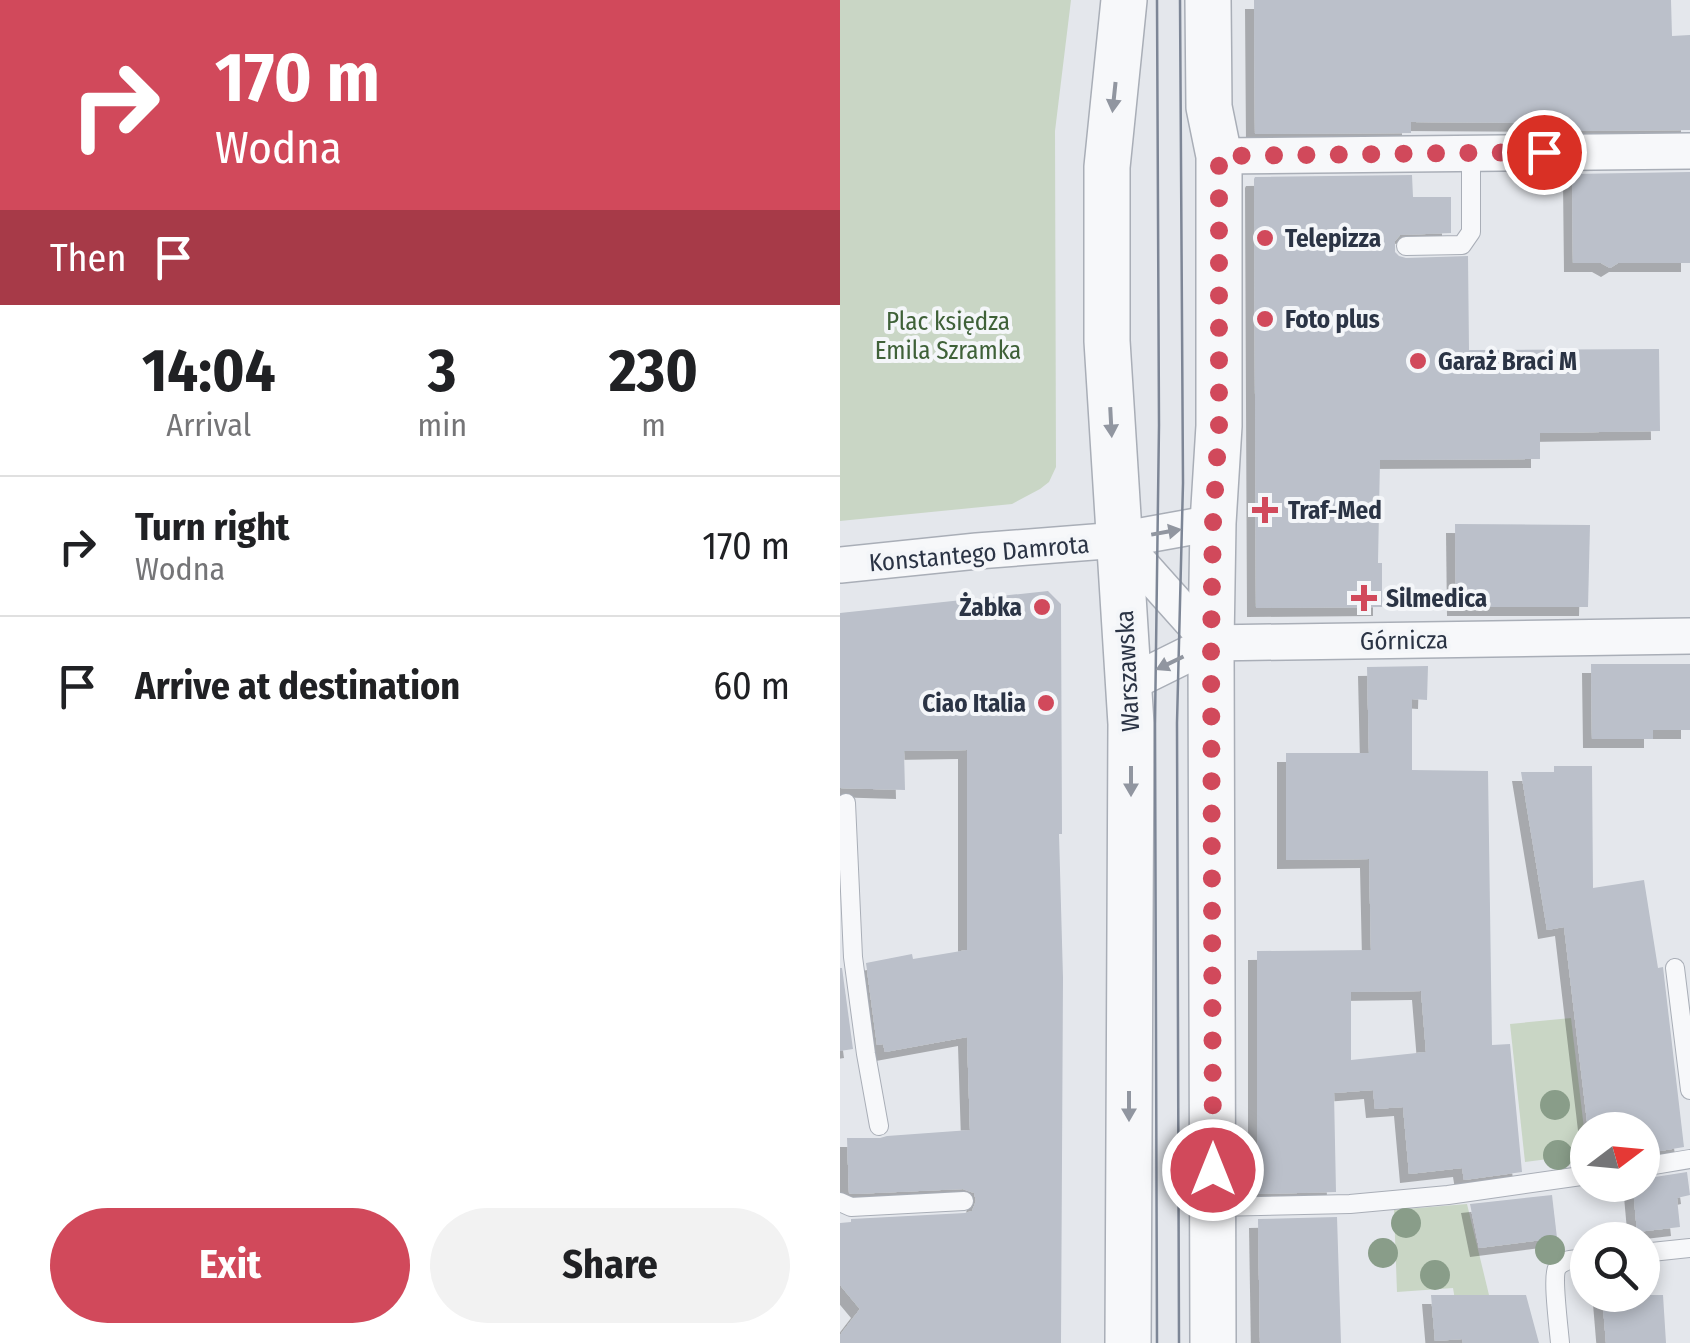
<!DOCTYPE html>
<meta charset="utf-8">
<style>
:root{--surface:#fff;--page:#f2f2f2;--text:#202124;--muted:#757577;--line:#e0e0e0;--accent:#d1495b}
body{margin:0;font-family:"Fira Sans Condensed",sans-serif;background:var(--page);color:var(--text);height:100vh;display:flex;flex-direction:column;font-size:38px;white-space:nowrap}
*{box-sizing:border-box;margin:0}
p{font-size:32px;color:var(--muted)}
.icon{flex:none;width:55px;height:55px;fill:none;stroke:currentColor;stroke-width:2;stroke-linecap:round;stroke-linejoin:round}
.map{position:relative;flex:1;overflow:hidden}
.details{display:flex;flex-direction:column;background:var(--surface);width:840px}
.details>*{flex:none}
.hud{background:#d1495b;color:#fff;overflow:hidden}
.needle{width:65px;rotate:74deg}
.fabs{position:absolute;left:730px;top:1112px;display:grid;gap:20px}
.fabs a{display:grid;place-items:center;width:90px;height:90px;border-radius:50%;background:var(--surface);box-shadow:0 5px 15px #0003;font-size:50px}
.pin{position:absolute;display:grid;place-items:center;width:85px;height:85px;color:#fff;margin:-42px;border:5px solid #fff;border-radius:50%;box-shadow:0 2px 10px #0007}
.me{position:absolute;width:110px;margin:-55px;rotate:0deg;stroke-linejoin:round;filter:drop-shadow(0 0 8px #0008)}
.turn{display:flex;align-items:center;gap:35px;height:210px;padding:0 50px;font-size:45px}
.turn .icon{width:130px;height:130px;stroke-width:2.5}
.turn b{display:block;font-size:70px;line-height:85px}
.then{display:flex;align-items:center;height:95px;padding:0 50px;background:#0003;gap:20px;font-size:38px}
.eta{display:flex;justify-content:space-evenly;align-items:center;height:170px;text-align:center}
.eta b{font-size:60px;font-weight:700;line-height:70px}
.button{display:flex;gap:20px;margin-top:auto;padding:20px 50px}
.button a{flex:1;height:115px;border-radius:60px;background:var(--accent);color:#fff;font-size:40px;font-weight:700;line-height:115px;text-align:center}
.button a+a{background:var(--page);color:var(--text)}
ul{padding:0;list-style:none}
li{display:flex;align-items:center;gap:30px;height:140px;padding:0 50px;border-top:2px solid var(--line)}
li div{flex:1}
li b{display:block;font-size:38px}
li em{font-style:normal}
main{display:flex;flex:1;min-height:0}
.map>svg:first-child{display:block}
.green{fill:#c9d6c5}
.building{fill:#bbc0ca;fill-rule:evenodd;filter:url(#shadow)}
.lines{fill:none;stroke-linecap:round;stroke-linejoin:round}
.service-casing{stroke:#a9aeb7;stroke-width:20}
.minor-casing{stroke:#a9aeb7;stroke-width:38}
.tertiary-casing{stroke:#a9aeb7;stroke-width:48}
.service{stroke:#f7f8fa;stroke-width:18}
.minor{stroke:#f7f8fa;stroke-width:35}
.tertiary{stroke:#f7f8fa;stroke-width:45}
.tram{stroke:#7d8696;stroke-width:2.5}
.tree{fill:#899d89}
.oneway{fill:#9196a0}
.route{stroke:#d1495b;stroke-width:18;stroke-dasharray:0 32.4}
.poi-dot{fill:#d1495b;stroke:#f4f6f9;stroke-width:4}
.labels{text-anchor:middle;stroke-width:8;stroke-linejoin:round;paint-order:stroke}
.poi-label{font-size:25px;font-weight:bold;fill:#2b3445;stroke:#f4f6f9;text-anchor:start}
.park-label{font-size:25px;fill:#3f6138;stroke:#f4f6f9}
.street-label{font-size:25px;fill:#2b3445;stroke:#f4f6f9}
</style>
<main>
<section class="details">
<div class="hud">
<div class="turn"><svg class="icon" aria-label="right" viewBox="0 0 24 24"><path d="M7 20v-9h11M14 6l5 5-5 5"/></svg><div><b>170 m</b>Wodna</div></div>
<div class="then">Then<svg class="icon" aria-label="arrive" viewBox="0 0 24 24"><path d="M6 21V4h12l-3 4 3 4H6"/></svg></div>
</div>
<div class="eta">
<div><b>14:04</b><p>Arrival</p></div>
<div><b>3</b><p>min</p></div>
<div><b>230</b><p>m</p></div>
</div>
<ul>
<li><svg class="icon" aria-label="right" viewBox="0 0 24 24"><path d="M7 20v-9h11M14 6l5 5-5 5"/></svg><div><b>Turn right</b><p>Wodna</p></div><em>170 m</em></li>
<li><svg class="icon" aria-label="arrive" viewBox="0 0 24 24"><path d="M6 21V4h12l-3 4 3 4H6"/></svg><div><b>Arrive at destination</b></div><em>60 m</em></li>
</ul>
<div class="button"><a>Exit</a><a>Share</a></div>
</section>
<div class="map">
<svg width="850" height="1343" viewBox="0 0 850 1343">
<defs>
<filter id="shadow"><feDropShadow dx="-9" dy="9" stdDeviation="0" flood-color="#0004"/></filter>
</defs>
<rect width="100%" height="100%" fill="#e4e7ec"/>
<g class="green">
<path d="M0,0H231L215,131L216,467L209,482L200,489L172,504L0,521Z"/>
<path d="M731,1018L747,1154L685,1162L670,1024Z"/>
<path d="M627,1204L649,1295L615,1300L613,1288L557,1292L554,1210Z"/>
</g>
<g class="building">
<path d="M414,0H831L832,36L850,35V130L731,131V123L571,122V133L415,134Z"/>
<path d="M850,172V263H778L770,268L761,263H733L732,174Z"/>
<path d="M572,175L573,197H611V233L560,235L555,241V252L559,256L566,258L628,256L629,350L819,349L820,431L700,433V459L540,460L538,563H542V607L416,608L414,179L415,177Z"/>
<path d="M615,524L750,525L748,607H616Z"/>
<path d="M208,591L221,604L222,834H219L223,978L221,1343H0V1335L20,1309L0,1285V1223L11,1222V1219L125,1213L132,1211L136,1201L134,1193L123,1189L13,1194L9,1193L7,1138H40L47,1136L130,1130L127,1037L45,1052L43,1044L37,1045L26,963L72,954L73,959L127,950V750L64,751L65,790L0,788V613Z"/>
<path d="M751,664H850V730H813V739H752Z"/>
<path d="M588,666L587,700L572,699V770L648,771L652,1045L670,1044L682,1172L624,1180L622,1168L569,1174L563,1107L535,1109L533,1090L494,1093L496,1192L417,1194V951L531,950L529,859L446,860V753H529L527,667ZM581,991L586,1052L511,1060V992Z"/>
<path d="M714,766H752L753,888L804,880L818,968L823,967L844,1147L802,1154V1130H748L724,927L707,930L681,772H714Z"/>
<path d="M0,968H2L13,1049L0,1051Z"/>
<path d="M847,1172L850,1195L837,1198L840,1227L797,1232L793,1188L802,1186V1179Z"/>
<path d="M712,1195L717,1238L639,1248L630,1204Z"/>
<path d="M497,1217L501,1343H420L418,1219Z"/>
<path d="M591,1295H686L699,1343H623L622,1339L595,1341Z"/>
<path d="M762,1295H823L826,1343H766Z"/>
</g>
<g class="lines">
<g class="service-casing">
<g id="service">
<path d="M566,246L622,245L631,232V153"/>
<path d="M6,803L13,957L26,1054L39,1126"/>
<path d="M835,968L850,1090"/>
<path d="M802,1167L850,1159"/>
<path d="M0,1202L11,1207L124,1201"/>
<path d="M374,1207L510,1204L608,1195L748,1175"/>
<path d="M802,1253L850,1248"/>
<path d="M720,1343C719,1330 712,1277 717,1268C723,1258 738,1259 748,1258"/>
</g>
</g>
<g class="minor-casing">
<g id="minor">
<path d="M379,156L850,151"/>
<path d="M279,540L371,643"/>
<path d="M0,565L137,551L279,540L373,523"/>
<path d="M288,684L371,643L850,636"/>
</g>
</g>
<g class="tertiary-casing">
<g id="tertiary">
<path d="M284,0L267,167V341L291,724L288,1343"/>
<path d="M368,0L369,107L379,156V426L373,523L371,643L373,1343"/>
</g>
</g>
<use href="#service" class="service"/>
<use href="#minor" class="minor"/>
<use href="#tertiary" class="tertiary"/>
<g class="tram">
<path d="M317,1343L315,724L319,425L317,0"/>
<path d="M339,1343L337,723L343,483L340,0"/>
</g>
</g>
<g class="tree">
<circle cx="715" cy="1105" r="15"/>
<circle cx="718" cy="1155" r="15"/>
<circle cx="566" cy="1223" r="15"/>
<circle cx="710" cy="1250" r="15"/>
<circle cx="543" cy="1253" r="15"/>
<circle cx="595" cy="1275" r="15"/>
</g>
<defs><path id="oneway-solid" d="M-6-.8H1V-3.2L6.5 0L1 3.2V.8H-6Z" transform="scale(2.5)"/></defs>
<g class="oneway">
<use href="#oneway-solid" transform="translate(274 97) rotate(96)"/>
<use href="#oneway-solid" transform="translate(271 422) rotate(87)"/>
<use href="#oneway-solid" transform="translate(326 532) rotate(-10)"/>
<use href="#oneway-solid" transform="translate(330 663) rotate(154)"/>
<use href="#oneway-solid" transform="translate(291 781) rotate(90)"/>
<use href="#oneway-solid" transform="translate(289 1106) rotate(90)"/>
</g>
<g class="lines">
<path class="route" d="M373,1170L371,643L373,523L379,426V156L704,152"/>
</g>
<g class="poi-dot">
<circle cx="425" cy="238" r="10"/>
<circle cx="425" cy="319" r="10"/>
<circle cx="578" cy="361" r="10"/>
<path d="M420 495h10v10h10v10h-10v10h-10v-10h-10v-10h10z"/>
<path d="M519 583h10v10h10v10h-10v10h-10v-10h-10v-10h10z"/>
<circle cx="202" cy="607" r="10"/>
<circle cx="206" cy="703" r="10"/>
</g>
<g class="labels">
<g class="poi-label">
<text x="445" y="247">Telepizza</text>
<text x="445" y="328">Foto plus</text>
<text x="598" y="370">Garaż Braci M</text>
<text x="448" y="519">Traf-Med</text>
<text x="546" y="607">Silmedica</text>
<text x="182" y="616" text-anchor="end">Żabka</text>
<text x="186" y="712" text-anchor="end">Ciao Italia</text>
</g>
<g class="park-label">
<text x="108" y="330">Plac księdza<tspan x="108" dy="29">Emila Szramka</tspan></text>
</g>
<g class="street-label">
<text transform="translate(139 553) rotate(-5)" y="9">Konstantego Damrota</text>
<text transform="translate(564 640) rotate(-1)" y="9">Górnicza</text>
<text transform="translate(287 671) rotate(-93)" y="9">Warszawska</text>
</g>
</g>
</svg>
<div class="fabs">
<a><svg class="needle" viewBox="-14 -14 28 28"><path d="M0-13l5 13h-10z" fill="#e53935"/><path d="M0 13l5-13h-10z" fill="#757577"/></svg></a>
<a><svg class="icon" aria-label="search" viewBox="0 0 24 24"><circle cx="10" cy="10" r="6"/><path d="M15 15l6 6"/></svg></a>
</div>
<div class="pin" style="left:704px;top:152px;background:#d93025"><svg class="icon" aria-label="arrive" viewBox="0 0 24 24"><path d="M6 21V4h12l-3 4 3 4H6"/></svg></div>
<svg class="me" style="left:373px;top:1170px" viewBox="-20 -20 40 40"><circle r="17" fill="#d1495b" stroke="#fff" stroke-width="3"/><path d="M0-11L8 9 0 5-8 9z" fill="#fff"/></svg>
</div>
</main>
